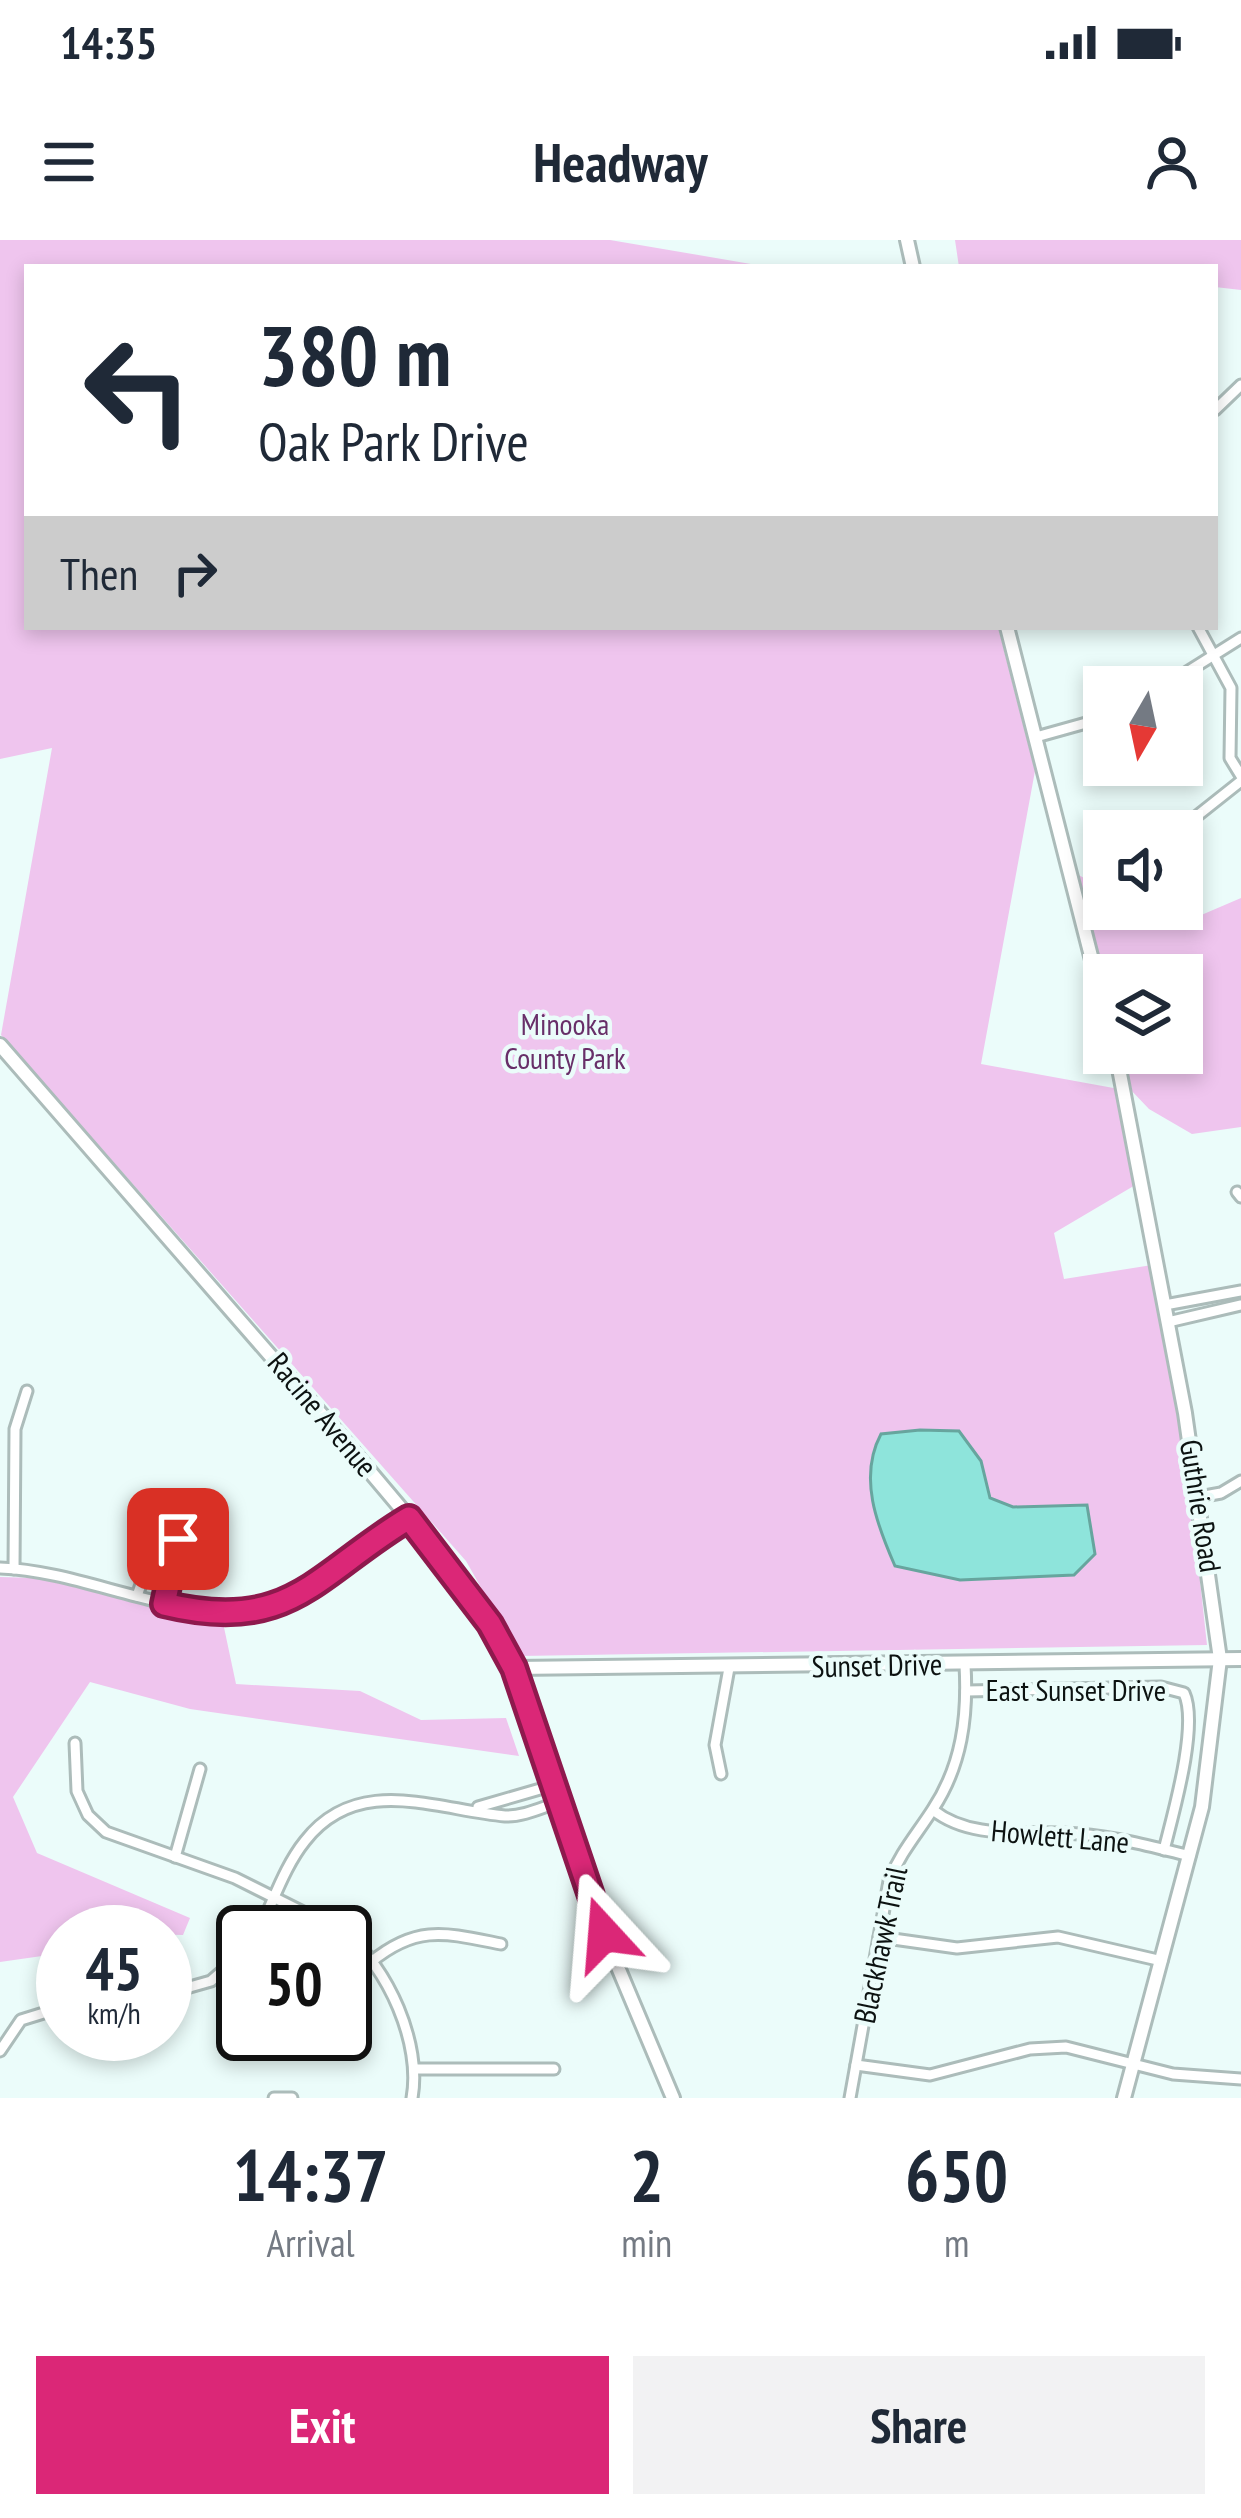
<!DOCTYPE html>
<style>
:root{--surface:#fff;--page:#f2f2f3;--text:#1f2937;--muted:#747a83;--accent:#db2777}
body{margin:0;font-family:"PT Sans Narrow",sans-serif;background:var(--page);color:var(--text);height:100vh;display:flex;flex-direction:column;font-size:45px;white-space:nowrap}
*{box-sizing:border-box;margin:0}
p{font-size:39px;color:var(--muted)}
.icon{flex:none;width:66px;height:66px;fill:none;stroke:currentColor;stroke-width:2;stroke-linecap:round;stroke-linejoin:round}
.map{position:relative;height:1858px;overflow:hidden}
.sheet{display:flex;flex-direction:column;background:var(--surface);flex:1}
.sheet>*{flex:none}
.banner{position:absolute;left:24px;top:24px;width:1194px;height:366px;border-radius:0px;box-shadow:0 6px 18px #0003;background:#fff;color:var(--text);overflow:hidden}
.needle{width:78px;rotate:189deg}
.buttons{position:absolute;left:1083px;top:426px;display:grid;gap:24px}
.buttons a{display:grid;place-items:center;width:120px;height:120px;border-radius:0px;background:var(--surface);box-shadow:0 6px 18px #0003;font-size:60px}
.speed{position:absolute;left:36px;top:1665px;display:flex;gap:24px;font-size:60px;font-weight:700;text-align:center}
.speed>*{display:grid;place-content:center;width:156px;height:156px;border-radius:50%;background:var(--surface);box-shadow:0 6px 18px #0003;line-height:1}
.speed small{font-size:30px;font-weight:400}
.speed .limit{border:6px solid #111;border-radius:18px;background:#fff;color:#111}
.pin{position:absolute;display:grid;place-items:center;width:102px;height:102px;color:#fff;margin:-51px;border-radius:24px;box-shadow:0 6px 18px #0006}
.me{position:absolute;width:132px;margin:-66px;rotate:341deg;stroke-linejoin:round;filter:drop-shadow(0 0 9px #0008)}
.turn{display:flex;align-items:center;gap:42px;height:252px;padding:0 36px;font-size:54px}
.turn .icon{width:156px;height:156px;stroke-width:2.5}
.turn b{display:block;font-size:84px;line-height:102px}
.then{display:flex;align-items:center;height:114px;padding:0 36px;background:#0003;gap:24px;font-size:45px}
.eta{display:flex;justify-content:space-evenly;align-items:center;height:204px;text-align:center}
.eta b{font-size:72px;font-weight:600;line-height:84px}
.button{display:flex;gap:24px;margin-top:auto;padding:24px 36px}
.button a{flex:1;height:138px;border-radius:0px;background:var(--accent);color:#fff;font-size:48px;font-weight:600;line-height:138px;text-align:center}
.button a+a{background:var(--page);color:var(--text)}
.status{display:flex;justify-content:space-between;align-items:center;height:84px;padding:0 60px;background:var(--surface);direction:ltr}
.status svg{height:33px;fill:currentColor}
header{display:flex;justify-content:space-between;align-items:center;height:156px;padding:0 36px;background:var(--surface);font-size:54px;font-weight:600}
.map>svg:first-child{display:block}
.green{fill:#efc5ee}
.water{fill:#8ee4db;stroke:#67a59e;stroke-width:3}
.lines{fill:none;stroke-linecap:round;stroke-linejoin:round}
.street-casing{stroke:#acbcba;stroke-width:15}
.secondary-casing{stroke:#acbcba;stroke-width:18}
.street{stroke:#fff;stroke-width:9}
.secondary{stroke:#fff;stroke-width:12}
.route-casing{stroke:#8e194d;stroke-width:30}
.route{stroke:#db2777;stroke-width:21}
.labels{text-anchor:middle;stroke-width:9;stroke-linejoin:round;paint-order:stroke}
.park-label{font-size:30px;fill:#682f69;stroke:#ebfcfa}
.street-label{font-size:30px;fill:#0c1211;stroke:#ebfcfa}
</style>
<div class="status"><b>14:35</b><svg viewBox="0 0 49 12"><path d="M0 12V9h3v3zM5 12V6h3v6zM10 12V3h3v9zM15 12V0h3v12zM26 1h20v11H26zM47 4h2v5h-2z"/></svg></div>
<header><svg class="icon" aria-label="menu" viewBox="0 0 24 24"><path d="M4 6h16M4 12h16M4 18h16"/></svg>Headway<svg class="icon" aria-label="person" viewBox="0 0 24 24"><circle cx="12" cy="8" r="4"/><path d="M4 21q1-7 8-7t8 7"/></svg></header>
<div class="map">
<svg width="1241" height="1858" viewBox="0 0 1241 1858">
<rect width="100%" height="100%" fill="#ebfcfa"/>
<g class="green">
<path d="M0,0H610L769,27H27V387H998L1035,531L981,824L1119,849L1137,944L1054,993L1064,1039L1152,1025L1182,1176L1207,1405L520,1416L466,1321L1,795L52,508L0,519Z"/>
<path d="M955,0H1241V50L1215,47V27H959Z"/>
<path d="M1075,633L1104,649V669H1138L1171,688L1241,658V887L1192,894L1149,869L1130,849L1121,813H1182V735H1104V746Z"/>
<path d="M0,1337L37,1338L222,1378L236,1444L360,1451L421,1480L506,1478L519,1516L190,1469L90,1442L13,1557L37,1613L190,1678L183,1695L63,1692V1713L0,1722Z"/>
</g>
<path class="water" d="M920,1190L959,1191L981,1221L990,1258L1013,1267L1087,1265L1095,1314L1074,1335L960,1340L895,1326C877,1285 858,1237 881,1194Z"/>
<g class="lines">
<g class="street-casing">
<g id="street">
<path d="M1215,170L1241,145"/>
<path d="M1198,387L1231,448L1230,518L1241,536"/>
<path d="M1163,447L1241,398"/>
<path d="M1036,497L1104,478"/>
<path d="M1178,591L1241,541"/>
<path d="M1237,952L1241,957"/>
<path d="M1165,1065L1241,1051"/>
<path d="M1168,1082L1241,1065"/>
<path d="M1199,1257L1221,1253L1241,1241"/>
<path d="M0,1328C103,1332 203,1402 305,1353C343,1334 372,1300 409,1278"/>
<path d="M14,1329L15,1189L27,1151"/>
<path d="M137,1356L154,1306L170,1296L178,1299L179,1307L163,1364"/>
<path d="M966,1451L1161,1447L1184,1453C1199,1485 1173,1574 1164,1610"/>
<path d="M75,1503L77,1551L88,1575L106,1592L235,1638L343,1692"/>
<path d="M721,1534L715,1505L729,1428"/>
<path d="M478,1567L554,1545"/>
<path d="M933,1570C973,1602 1031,1589 1079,1594C1116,1597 1154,1607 1190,1616"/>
<path d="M175,1617L200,1529"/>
<path d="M258,1692C273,1663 284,1627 305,1601C358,1533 436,1570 505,1576C523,1577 543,1567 559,1562"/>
<path d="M345,1693C388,1727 422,1804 412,1858"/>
<path d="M879,1697L957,1708L1058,1697L1162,1721"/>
<path d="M371,1722C417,1684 446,1693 501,1704"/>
<path d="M165,1754L211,1741L243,1713"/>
<path d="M0,1811L21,1780L63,1767"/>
<path d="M856,1825L930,1835L1030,1809L1066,1807L1173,1834L1241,1839"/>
<path d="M415,1829H554"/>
<path d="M274,1858H292"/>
<path d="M850,1858L889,1641C900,1613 917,1594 933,1569C962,1525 968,1476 965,1425"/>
</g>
</g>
<g class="secondary-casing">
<g id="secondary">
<path d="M907,0L913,27"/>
<path d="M1007,387L1104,767"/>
<path d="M0,805L335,1190L436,1310L490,1384L514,1428L604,1694L673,1858"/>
<path d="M1116,813L1185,1173L1220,1419L1202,1567L1124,1858"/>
<path d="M514,1428L1241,1419"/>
</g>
</g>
<use href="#street" class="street"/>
<use href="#secondary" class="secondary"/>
</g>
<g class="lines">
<g class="route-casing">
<path id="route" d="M178,1299L164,1364C291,1395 315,1334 409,1278L490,1384L514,1428L604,1694"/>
</g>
<use href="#route" class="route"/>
</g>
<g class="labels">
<g class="park-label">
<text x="565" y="795">Minooka<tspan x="565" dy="34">County Park</tspan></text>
</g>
<g class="street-label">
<text transform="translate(322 1175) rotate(50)" y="10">Racine Avenue</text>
<text transform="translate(1200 1266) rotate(81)" y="10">Guthrie Road</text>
<text transform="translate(877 1426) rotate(-1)" y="10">Sunset Drive</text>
<text x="1076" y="1461">East Sunset Drive</text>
<text transform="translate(1060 1597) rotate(5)" y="10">Howlett Lane</text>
<text transform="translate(881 1705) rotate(-78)" y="10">Blackhawk Trail</text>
</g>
</g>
</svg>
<div class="buttons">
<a><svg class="needle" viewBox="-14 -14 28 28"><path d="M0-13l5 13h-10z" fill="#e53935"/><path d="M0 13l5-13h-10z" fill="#747a83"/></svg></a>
<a><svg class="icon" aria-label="sound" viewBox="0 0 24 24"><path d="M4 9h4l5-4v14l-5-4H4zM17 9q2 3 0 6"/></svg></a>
<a><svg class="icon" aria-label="layers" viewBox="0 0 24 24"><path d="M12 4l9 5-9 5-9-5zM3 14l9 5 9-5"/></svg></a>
</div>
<div class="speed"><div>45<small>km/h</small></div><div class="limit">50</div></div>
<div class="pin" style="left:178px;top:1299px;background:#d93025"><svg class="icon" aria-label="arrive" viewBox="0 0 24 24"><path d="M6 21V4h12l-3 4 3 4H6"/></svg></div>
<svg class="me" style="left:604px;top:1694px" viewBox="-20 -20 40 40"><path d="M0-17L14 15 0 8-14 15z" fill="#db2777" stroke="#fff" stroke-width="4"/></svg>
<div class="banner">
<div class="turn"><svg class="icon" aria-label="left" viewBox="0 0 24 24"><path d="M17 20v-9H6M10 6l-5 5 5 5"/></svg><div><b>380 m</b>Oak Park Drive</div></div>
<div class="then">Then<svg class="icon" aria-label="right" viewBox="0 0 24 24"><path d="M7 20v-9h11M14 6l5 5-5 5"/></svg></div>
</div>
</div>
<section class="sheet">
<div class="eta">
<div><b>14:37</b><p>Arrival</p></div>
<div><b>2</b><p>min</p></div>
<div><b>650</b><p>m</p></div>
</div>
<div class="button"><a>Exit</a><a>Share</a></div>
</section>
